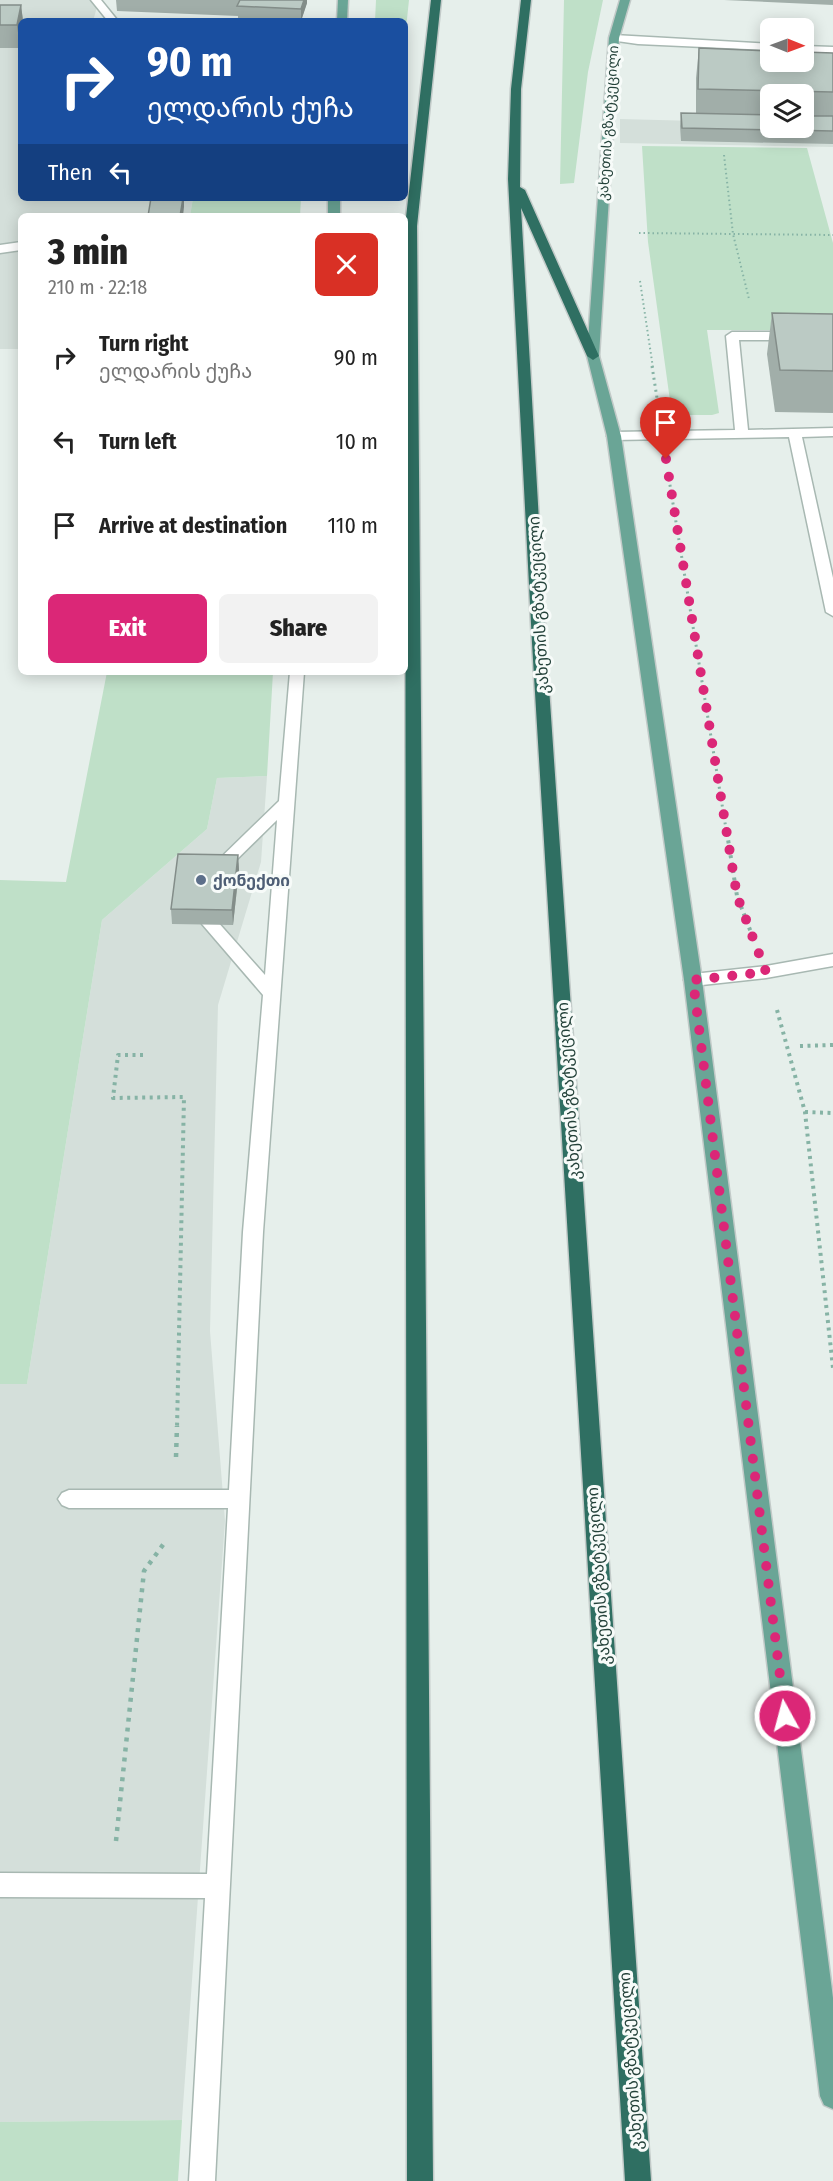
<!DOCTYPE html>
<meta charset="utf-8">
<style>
:root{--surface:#fff;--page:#f2f2f2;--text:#222;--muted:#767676;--accent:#db2777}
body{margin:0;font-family:"Fira Sans Condensed","Noto Sans Georgian",sans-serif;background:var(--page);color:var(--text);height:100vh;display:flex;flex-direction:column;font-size:22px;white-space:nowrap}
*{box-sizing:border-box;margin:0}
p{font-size:20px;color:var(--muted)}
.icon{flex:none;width:33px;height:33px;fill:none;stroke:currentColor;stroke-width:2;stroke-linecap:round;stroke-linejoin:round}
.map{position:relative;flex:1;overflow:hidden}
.side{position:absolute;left:18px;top:213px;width:390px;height:462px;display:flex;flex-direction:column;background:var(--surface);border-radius:9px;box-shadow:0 3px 15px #0003}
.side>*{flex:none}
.hud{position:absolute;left:18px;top:18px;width:390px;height:183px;border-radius:9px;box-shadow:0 3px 15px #0003;background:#1a4fa0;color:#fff;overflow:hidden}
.needle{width:39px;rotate:91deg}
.tools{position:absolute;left:760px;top:18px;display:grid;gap:12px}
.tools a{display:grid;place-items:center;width:54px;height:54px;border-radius:9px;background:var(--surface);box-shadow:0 3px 15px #0003;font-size:30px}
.pin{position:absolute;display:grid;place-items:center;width:51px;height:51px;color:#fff;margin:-62px -26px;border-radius:50% 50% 50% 0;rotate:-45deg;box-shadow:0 0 6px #0007}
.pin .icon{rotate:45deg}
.me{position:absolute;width:66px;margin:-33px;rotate:353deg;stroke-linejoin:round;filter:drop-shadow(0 0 4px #0008)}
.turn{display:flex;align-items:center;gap:21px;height:126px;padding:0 30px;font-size:27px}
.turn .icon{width:78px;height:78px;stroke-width:2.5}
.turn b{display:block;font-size:42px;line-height:51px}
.then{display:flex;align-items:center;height:57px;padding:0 30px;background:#0003;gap:12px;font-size:22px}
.round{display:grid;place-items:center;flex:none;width:63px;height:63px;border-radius:9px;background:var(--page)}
.headline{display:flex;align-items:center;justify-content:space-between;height:102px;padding:0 30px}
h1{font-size:36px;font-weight:800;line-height:45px}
.button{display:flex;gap:12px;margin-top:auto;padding:12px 30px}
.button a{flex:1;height:69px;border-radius:9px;background:var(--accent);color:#fff;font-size:24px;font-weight:800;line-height:69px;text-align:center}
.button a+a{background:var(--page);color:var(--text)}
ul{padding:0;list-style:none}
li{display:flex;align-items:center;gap:18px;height:84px;padding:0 30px}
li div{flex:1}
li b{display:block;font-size:22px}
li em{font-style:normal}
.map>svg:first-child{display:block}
.built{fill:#d4dfda}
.green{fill:#bfe0c8}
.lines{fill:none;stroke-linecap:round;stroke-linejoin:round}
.minor-casing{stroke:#a8b8b2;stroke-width:3}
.major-casing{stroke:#c2cac8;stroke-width:3}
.highway-casing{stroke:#c2cac8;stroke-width:3}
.path-far3{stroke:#86b3a5;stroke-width:2;stroke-dasharray:1.5 3;stroke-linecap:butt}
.path-far2{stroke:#86b3a5;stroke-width:3;stroke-dasharray:2 4;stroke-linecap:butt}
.path-far1{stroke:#86b3a5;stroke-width:4;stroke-dasharray:3 4.5;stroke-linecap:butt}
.path{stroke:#86b3a5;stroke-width:4.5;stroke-dasharray:4 6;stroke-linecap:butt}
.minor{fill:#fff;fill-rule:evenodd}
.major{fill:#6aa596;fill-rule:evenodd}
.highway{fill:#2f6f62;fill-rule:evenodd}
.wall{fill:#a1aea9;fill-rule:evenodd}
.shaded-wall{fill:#838d89}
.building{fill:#bbcac4;stroke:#838d89;stroke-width:1.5}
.route{stroke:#db2777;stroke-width:10;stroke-dasharray:0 18}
.service-dot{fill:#5c6f8a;stroke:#f7fbf9;stroke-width:2}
.labels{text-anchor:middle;stroke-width:6;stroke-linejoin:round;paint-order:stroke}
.far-street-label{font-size:14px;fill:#24423a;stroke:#f7fbf9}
.street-label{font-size:16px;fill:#24423a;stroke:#f7fbf9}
.service-label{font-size:16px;font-weight:bold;fill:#4e5e75;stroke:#f7fbf9;text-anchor:start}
</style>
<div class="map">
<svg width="833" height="2181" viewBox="0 0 833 2181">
<rect width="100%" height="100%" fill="#e6efeb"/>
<g class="built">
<path d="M0,0H99L93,21H21V198H193L190,216H21V349H0Z"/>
<path d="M620,119L771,123V128L833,125V147L620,143Z"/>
<path d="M267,776L261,862L218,1005L210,1331L225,1521L182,2120L0,2122V1384H27L102,920L207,829L217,778Z"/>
</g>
<g class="green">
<path d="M376,0H409L405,38V21H375Z"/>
<path d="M564,0H603L588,72L574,183L560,184Z"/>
<path d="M642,146L807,148L833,243V321L800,330H707L719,413L712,415H672L648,242Z"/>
<path d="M193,198H301L300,216H190Z"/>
<path d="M107,672H273L267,776L217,778L207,829L102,920L27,1384H0V880L66,882Z"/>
<path d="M182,2120L178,2181H0V2122Z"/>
</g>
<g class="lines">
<g class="minor-casing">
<g id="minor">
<path d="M91,0H101L118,21H108Z"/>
<path d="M614,35L771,44V50L638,44L610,40V36Z"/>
<path d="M804,46L833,47V53L804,52Z"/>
<path d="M21,242V250L0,253V245Z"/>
<path d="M732,332H833V340H739L748,430L833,428V436L802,437L833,578V616L826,612L789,437L614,440L607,436L614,432L735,430L726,336Z"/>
<path d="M290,672H304L263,1232L215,2181H189L205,1898L0,1897V1873L207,1874L228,1508H69L62,1505L58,1499L62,1493L69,1490H229L243,1232L263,995L202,924L204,920H216L265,975L277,820L223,873H211L209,869L279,801Z"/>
<path d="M833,954V966L766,978L693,986L687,984L684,980L687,976L693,974L766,966Z"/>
</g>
</g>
<g class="major-casing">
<g id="major">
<path d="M338,0H348L347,21H337Z"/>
<path d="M620,0H630L619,38L599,356L621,436L702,980L833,1998V2109L824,2105L820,2096L684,980L607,436L587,356L609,38Z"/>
<rect x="328" y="198" width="12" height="18"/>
</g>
</g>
<g class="highway-casing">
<g id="highway">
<path d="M431,0H441L417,226L433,2181H407L405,226Z"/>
<path d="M521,0H531L521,89L520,187L525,190L599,356L593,360L587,356L521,208L546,643L651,2181H625L532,643L508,179L511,89Z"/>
</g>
</g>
<g class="path-far3">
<path d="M724,155L733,234L749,299"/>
<path d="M639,233L833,235"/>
<path d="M640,281L653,368"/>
</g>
<g class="path-far2">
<path d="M652,366L657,398"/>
<path d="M668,473L727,835"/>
</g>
<g class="path-far1">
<path d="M727,833L737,896L752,935"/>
<path d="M777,1010L805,1112L833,1368"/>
<path d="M800,1046L833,1045"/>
<path d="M143,1055H118L113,1098L184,1097L177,1428"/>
<path d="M805,1112L833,1113"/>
</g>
<g class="path">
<path d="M176,1457L177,1426"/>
<path d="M116,1841L144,1571L165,1542"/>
</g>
<use href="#minor" class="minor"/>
<use href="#major" class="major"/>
<use href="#highway" class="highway"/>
</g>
<g class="wall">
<path d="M116,0H307V3L301,21H288L238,19V16L117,11Z"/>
<path d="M724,0H833V5Z"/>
<path d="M0,5H21L23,21H21L20,48H0Z"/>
<path d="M699,48L833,53V144L681,141L680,126L681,113L696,114V78ZM771,94H804V128H771Z"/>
<path d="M772,313L833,314V413L775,412L767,354Z"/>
<path d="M238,855L239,870L233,925L172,924L171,909Z"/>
</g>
<g class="shaded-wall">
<path d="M304,0H307V3L301,21V9Z"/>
<path d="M21,5L23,21H21L20,48L17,25Z"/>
<path d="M183,198H184V207L183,216H180Z"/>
<path d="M238,855L239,870L233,925L232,910Z"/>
</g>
<g class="building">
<path d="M240,0H304L301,9L237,6Z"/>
<path d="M0,5H21L17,25H0Z"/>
<path d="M699,48L771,51V62H804V52L833,53V92L698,89Z"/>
<path d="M681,113L771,115V128H804V116H833V131L682,128Z"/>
<path d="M151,198H183L180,216H148Z"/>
<path d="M772,313L833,314V371L780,370Z"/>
<path d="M178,854L238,855L232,910L171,909Z"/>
</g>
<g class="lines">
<path class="route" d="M666,459L737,896L766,972L693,980L785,1716"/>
</g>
<circle class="service-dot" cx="201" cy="880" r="6"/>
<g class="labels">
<g class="far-street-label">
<text transform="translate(608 123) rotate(-86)" y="5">კახეთის გზატკეცილი</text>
</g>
<g class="street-label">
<text transform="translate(538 605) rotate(-93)" y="6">კახეთის გზატკეცილი</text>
<text transform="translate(568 1091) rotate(-94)" y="6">კახეთის გზატკეცილი</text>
<text transform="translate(598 1576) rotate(-94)" y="6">კახეთის გზატკეცილი</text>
<text transform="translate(630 2061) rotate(-94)" y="6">კახეთის გზატკეცილი</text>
</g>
<g class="service-label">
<text x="213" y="886">ქონექთი</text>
</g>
</g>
</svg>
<div class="tools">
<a><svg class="needle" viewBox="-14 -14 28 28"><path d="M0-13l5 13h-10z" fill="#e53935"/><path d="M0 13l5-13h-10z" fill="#767676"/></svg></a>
<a><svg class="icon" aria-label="layers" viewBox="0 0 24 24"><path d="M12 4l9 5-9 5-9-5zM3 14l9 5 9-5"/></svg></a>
</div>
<div class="pin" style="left:666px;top:459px;background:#d93025"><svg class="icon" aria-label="arrive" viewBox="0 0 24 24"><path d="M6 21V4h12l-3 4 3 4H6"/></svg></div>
<svg class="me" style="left:785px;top:1716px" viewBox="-20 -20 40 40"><circle r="17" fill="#db2777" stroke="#fff" stroke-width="3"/><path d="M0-11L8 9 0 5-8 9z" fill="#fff"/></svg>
<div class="hud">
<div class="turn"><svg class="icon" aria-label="right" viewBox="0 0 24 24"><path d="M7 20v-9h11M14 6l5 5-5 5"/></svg><div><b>90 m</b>ელდარის ქუჩა</div></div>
<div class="then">Then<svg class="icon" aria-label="left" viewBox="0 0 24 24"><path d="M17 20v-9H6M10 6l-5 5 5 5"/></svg></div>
</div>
<section class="side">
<div class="headline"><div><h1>3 min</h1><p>210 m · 22:18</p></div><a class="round" style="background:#d93025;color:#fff"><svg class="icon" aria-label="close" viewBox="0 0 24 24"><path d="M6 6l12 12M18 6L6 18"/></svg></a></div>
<ul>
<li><svg class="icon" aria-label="right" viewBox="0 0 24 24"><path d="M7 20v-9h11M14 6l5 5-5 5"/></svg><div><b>Turn right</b><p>ელდარის ქუჩა</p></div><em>90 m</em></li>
<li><svg class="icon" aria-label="left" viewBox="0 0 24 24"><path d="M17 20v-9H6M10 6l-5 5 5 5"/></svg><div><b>Turn left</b></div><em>10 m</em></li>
<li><svg class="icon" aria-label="arrive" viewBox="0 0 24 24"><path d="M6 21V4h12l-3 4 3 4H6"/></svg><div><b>Arrive at destination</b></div><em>110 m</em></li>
</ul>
<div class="button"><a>Exit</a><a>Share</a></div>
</section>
</div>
